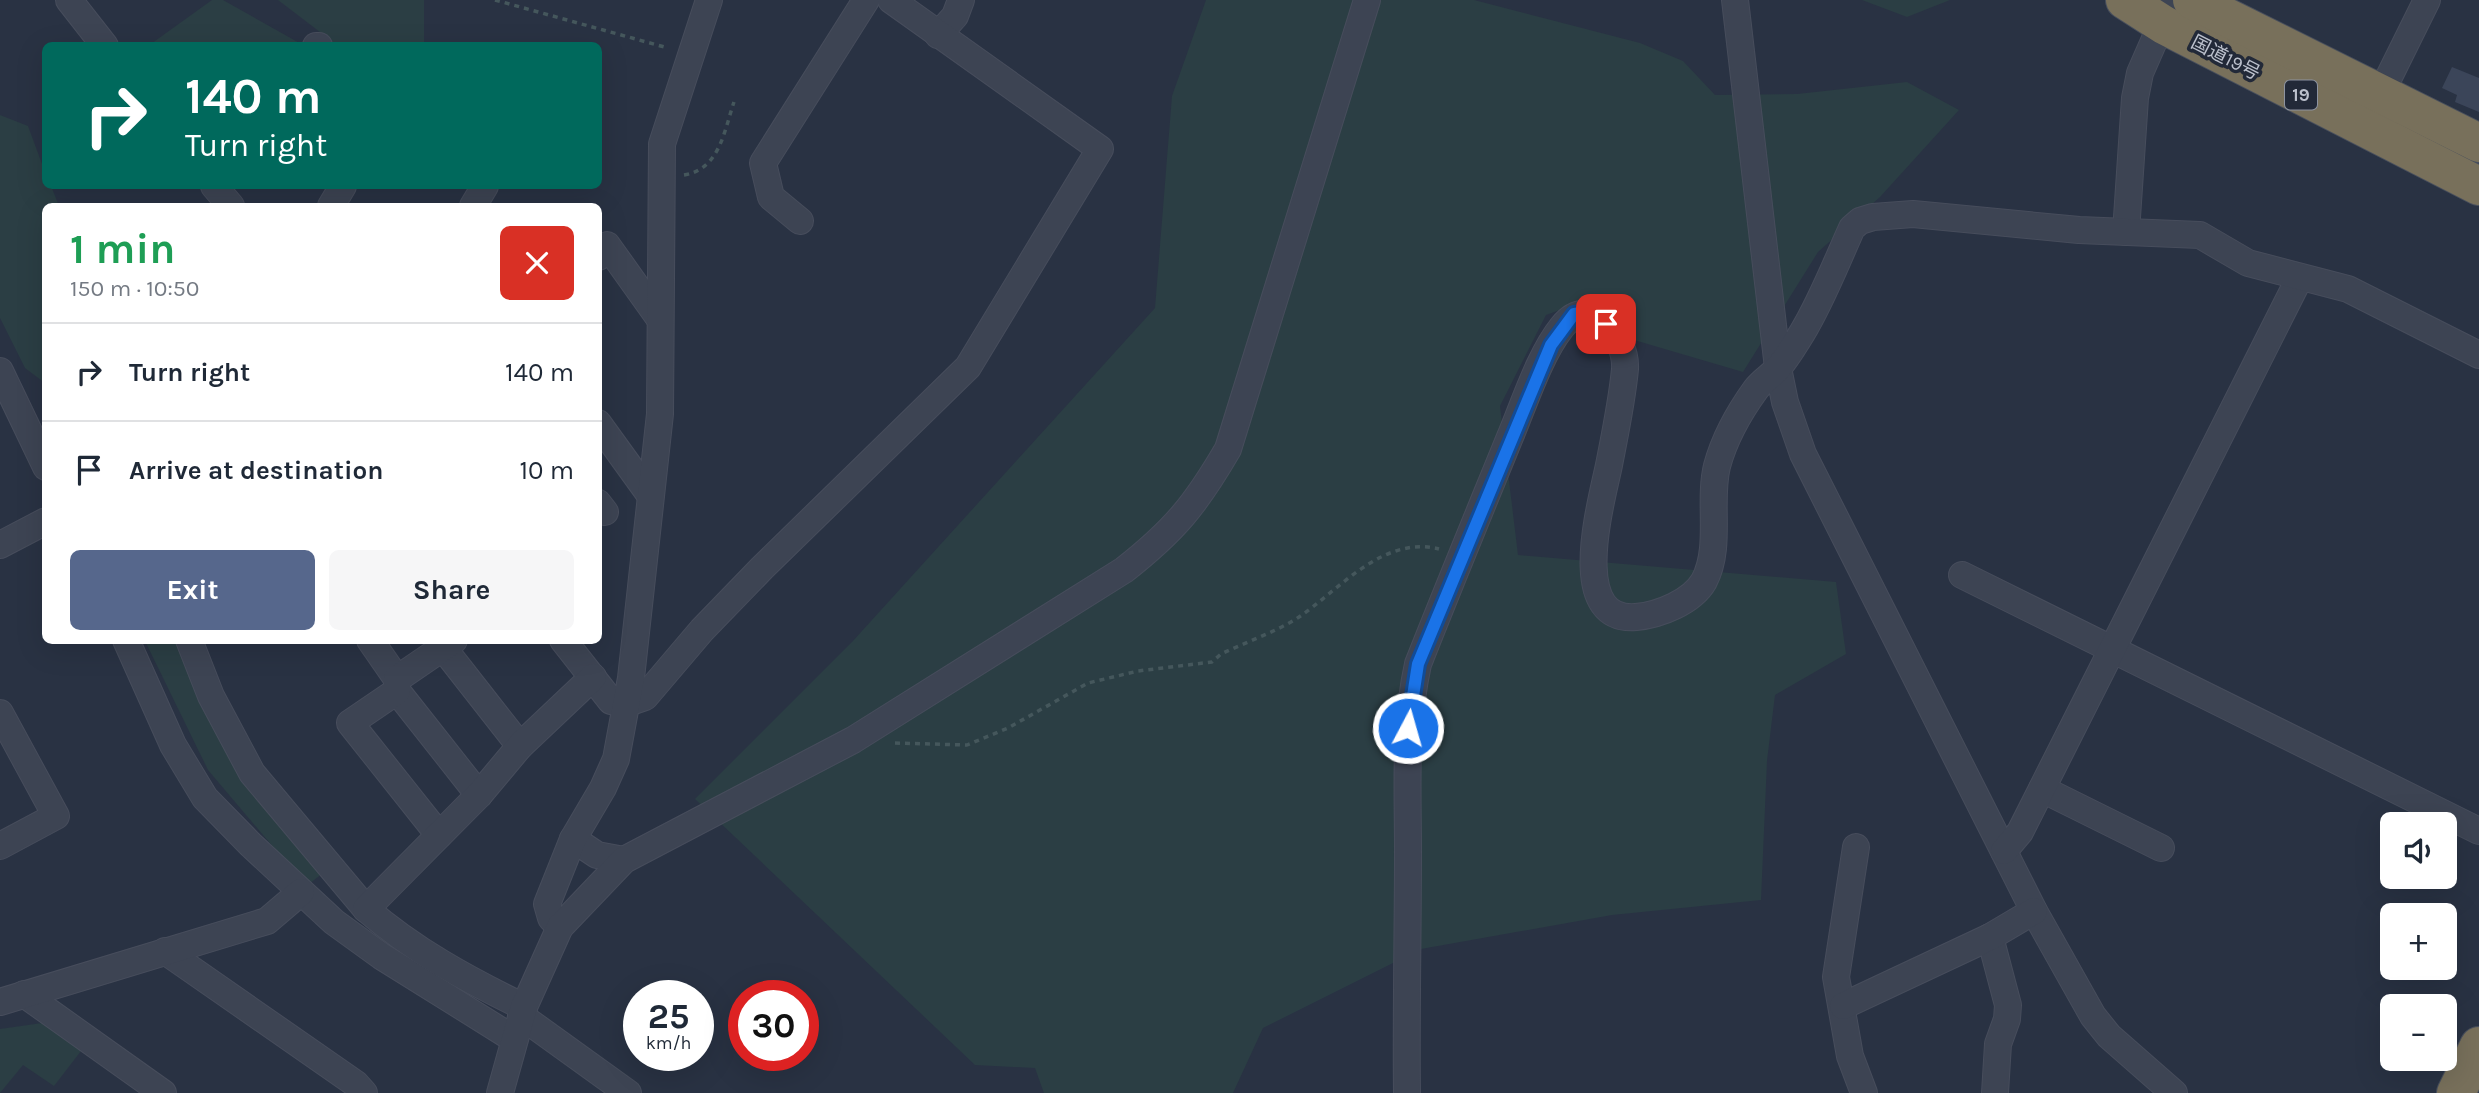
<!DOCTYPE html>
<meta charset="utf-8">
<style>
:root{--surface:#fff;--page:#f6f6f7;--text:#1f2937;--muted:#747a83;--line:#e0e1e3;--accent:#56678c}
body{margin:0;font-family:Karla,"Noto Sans JP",sans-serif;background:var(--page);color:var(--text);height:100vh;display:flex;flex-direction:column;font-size:26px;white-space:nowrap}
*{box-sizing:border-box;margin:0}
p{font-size:23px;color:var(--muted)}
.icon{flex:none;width:38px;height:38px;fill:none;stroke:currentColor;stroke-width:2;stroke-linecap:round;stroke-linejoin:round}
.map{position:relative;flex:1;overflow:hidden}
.sheet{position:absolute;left:42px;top:203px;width:560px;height:441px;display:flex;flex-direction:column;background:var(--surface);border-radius:10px;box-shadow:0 7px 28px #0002}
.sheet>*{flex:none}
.guide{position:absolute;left:42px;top:42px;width:560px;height:147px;border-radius:10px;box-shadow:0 7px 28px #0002;background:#00695c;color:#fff;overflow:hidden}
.controls{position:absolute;left:2380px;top:812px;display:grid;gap:14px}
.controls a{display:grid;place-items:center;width:77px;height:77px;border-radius:10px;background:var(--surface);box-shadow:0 7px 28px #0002;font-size:35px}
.speed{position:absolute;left:623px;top:980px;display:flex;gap:14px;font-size:35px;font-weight:700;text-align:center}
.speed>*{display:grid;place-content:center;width:91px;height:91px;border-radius:50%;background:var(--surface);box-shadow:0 7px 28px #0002;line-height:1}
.speed small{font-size:18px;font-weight:400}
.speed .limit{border:10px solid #d22;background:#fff;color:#111}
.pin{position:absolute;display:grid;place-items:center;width:60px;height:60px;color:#fff;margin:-30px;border-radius:14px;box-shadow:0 4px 10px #0006}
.me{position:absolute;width:77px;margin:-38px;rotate:6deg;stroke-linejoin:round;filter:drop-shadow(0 0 5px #0008)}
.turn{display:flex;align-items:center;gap:24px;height:147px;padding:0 28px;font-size:32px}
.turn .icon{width:91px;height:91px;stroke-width:2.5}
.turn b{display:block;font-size:49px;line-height:60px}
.round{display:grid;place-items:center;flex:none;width:74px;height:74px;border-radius:10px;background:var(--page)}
.overview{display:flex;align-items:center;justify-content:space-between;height:119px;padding:0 28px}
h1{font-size:42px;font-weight:700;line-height:52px;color:#1e9e55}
.button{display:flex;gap:14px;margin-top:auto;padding:14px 28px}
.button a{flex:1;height:80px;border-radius:10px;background:var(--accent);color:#fff;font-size:28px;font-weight:700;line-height:80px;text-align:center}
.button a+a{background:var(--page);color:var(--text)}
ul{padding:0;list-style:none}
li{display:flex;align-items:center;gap:21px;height:98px;padding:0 28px;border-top:2px solid var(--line)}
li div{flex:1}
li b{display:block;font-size:26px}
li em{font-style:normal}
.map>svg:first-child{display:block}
.green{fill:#2b3e44}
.building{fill:#3b4559}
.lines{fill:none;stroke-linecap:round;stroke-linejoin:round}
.minor-casing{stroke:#474d5c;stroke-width:28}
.highway-casing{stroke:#484f5d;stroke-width:40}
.path{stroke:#45575c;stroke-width:3.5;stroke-dasharray:5 5;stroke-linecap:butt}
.minor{stroke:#3d4453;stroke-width:26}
.highway{stroke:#78705b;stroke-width:38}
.route-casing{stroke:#114b97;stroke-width:18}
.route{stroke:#1a73e8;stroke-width:12}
.labels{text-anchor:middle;stroke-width:7;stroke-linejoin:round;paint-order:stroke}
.shield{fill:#222938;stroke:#8d93a0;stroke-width:2}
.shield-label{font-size:18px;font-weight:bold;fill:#bbc0cc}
.street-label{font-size:19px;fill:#bbc0cc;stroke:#222938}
</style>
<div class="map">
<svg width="2479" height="1093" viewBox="0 0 2479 1093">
<rect width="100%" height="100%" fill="#293243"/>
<g class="green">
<path d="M212,0H223L303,45L148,46Z"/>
<path d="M278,0H424V45H337Z"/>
<path d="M1206,0H1474L1640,43L1683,61L1715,95L1797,94L1907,82L1959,110L1880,197L1818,252L1743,372L1634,340L1608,311L1582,302L1546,315L1500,406L1518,555L1836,582L1846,654L1775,695L1767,761L1761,900L1612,915L1421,949L1263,1028L1233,1093H1044L1035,1068L975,1065L695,799L852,642L1155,308L1172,96Z"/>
<path d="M1862,0H1950L1907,17Z"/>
<path d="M0,115L28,126L45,172L46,186H51L59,206H46L45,383L25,368L0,318Z"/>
<path d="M145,641H181L323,873L309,884L285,861L208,770Z"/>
<path d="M42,1023L81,1051L54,1086L23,1065L0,1093V1029Z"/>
</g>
<path class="building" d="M2452,67L2479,78V112L2455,102L2457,95L2442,88Z"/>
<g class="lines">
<g class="minor-casing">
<g id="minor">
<path d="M69,0L105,46"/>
<path d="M1735,0L1778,368L1785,402L1803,454L2034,911L2093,1016L2109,1036L2174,1093"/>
<path d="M938,35L955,16L961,0"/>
<path d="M316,46H319"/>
<path d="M2380,95L2427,0"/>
<path d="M214,186L231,206"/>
<path d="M331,206L343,186"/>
<path d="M473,206L485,186"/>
<path d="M800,221L771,197L763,163L866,0"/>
<path d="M2126,232L2135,98L2140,73L2172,0"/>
<path d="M598,257L607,245L659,318"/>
<path d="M0,371L46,467"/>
<path d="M598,423L650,495"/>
<path d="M598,503L605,512"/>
<path d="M0,545L46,521"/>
<path d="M1962,575L2479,831"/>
<path d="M126,640L173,745L205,798L250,844L334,922L381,956L514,1039"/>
<path d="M189,640L211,696L252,773L366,909"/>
<path d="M370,640L397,679"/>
<path d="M563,640L611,701L625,704L645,697L702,630L762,568L968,367L1100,149L891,0"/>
<path d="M444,649L520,746"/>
<path d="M397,691L479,795"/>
<path d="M0,713L56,816L0,846"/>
<path d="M2042,789L2161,848"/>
<path d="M439,835L350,723L397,691V679L454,640"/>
<path d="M573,839L597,855L624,860"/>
<path d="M1856,847L1836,977L1850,1056L1864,1093"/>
<path d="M2004,851L2020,832L2300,277"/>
<path d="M560,927L551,918L547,904L573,839L603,788L616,759L631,678L660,414L662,144L709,0"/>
<path d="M1990,937L2008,1005L2007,1019L1998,1044L1995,1093"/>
<path d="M165,951L356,1084L364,1093"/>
<path d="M24,994L163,1093"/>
<path d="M0,1002L267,921L301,892"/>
<path d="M1843,1006L1990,937L2034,911"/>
<path d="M524,1007C468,980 413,950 366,909L479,795L520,746L593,677"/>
<path d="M521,1016L628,1093"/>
<path d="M500,1093L524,1007L560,927L624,860L853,740L1124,570C1175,530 1196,504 1228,449L1367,0"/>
<path d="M1407,1093C1406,1012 1408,932 1408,851C1408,786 1404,728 1418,664C1448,588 1479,513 1510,437C1524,404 1540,354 1562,327C1591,290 1627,337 1625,369C1622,401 1615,434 1609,465C1602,500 1566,623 1636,617C1659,615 1692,602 1704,581C1722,547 1708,502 1717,466C1724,440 1740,411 1756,389C1762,381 1771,376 1778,368C1787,358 1795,344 1802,333C1822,300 1836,263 1852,228L1860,221L1873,217L1913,214L2079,230L2200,235L2248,263L2348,289L2479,355"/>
</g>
</g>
<g class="highway-casing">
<g id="highway">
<path d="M2125,0L2164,25L2479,186"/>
<path d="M2192,0L2479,143"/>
<path d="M2456,1093L2479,1046"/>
</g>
</g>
<g class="path">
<path d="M495,0L668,48"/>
<path d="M684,175C720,169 724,131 734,102"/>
<path d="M895,743L967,745L1008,728L1088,683L1138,671L1212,662L1221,654C1246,642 1276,632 1299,617C1339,590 1383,535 1439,549"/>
</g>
<use href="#minor" class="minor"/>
<use href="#highway" class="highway"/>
</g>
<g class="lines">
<g class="route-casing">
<path id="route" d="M1408,728L1418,664L1551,345L1574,314L1588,312L1606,324"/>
</g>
<use href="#route" class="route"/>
</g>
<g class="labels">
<rect class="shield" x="2285" y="80.5" width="32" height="29" rx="5"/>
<g class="shield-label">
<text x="2301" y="101">19</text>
</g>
<g class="street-label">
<text transform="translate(2226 57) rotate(27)" y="7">国道19号</text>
</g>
</g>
</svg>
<div class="controls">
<a><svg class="icon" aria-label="sound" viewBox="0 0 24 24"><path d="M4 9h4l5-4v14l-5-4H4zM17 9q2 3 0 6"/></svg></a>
<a>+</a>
<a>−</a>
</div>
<div class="speed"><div>25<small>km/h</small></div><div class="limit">30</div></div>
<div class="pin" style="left:1606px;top:324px;background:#d93025"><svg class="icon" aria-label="arrive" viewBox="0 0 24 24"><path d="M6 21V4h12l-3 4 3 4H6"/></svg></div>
<svg class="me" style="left:1408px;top:728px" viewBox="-20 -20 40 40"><circle r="17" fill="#1a73e8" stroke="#fff" stroke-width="3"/><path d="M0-11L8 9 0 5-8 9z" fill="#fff"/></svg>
<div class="guide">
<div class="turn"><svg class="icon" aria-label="right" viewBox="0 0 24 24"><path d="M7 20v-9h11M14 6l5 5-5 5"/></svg><div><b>140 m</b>Turn right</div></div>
</div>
<section class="sheet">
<div class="overview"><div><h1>1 min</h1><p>150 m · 10:50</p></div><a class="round" style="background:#d93025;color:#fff"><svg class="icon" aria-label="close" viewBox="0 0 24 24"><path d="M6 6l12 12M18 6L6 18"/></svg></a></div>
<ul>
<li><svg class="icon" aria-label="right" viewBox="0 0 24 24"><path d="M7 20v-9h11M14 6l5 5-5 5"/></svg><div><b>Turn right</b></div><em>140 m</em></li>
<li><svg class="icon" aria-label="arrive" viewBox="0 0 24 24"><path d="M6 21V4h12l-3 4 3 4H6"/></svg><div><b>Arrive at destination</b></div><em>10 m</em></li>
</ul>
<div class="button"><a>Exit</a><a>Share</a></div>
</section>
</div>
